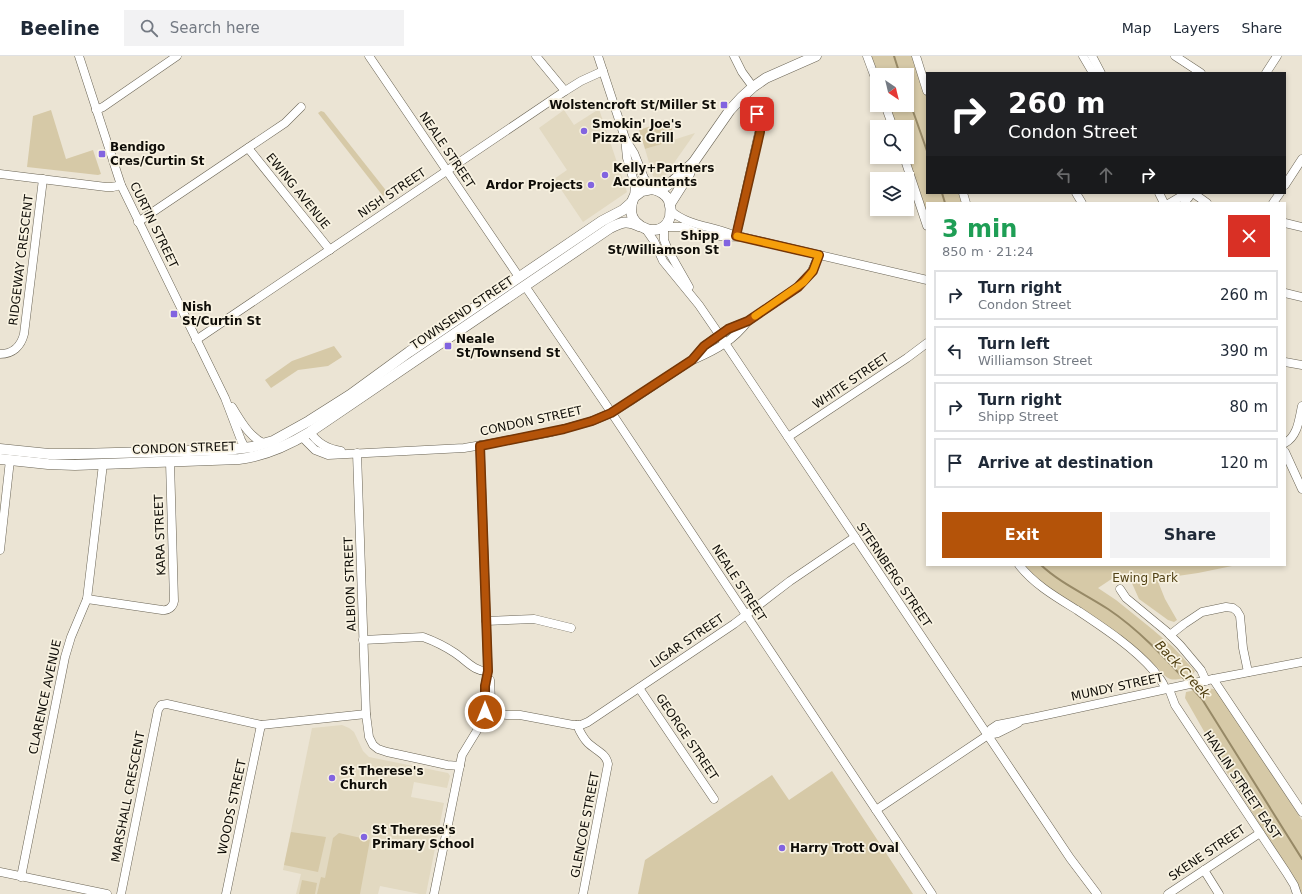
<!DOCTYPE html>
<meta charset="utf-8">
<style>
:root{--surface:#fff;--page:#f2f2f3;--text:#1f2937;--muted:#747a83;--line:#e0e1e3;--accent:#b45309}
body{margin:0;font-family:"DejaVu Sans",sans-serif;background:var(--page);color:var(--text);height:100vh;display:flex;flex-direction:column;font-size:15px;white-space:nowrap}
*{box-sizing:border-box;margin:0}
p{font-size:13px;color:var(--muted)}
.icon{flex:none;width:22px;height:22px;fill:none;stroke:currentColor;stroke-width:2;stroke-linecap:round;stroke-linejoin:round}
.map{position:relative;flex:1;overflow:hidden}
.details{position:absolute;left:926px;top:146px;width:360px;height:364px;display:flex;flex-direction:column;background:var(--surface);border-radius:0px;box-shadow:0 2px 6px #0003}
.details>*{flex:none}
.top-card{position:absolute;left:926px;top:16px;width:360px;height:122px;border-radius:0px;box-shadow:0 2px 6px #0003;background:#202124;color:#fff;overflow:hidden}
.needle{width:26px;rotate:145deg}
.fabs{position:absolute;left:870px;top:12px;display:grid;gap:8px}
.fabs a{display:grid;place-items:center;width:44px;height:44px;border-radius:0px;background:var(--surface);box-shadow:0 2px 6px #0003;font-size:20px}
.pin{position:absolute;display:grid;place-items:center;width:34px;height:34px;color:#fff;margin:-17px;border-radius:8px;box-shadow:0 2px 6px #0006}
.me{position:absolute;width:44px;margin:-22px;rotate:0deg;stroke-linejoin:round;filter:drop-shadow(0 0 3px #0008)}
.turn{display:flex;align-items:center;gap:14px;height:84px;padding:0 16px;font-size:18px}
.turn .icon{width:52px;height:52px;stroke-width:2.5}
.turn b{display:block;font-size:28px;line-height:34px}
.lanes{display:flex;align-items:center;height:38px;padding:0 16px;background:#0003;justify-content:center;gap:20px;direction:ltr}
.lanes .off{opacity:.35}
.round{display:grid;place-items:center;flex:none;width:42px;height:42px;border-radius:0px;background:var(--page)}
.head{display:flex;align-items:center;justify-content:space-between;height:68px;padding:0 16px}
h1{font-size:24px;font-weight:600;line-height:30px;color:#1e9e55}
.action{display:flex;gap:8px;margin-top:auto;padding:8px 16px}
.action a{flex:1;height:46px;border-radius:0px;background:var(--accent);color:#fff;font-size:16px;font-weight:600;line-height:46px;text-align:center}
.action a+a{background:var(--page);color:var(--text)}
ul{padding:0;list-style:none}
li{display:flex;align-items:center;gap:12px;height:50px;margin:0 8px 6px;padding:0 8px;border:2px solid var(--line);border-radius:0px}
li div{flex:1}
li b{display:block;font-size:15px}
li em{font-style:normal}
header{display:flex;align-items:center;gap:24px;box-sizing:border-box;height:56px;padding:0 20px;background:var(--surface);border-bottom:1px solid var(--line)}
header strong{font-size:19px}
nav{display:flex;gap:22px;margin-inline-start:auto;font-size:14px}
.search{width:280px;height:36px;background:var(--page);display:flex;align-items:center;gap:10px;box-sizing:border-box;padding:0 14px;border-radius:0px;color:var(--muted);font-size:15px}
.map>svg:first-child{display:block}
.built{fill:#e2d9c1}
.green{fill:#d6c9a7}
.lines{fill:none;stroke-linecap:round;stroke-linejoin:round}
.stream{stroke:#978966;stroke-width:2}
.minor-casing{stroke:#6a6455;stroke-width:9}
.major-casing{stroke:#6a6455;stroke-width:11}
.minor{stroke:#fff;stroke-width:8}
.major{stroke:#fff;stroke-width:10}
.route-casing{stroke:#753606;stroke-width:10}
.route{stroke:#b45309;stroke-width:7}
.slow{stroke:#f59e0b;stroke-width:7}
.poi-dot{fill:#8264e0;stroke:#f8f2e1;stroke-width:1.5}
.labels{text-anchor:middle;stroke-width:3.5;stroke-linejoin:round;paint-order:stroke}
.poi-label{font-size:12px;font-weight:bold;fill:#0f0d08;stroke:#f8f2e1;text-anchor:start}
.street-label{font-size:12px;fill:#0f0d08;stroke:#f8f2e1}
.park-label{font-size:12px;fill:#524215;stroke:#f8f2e1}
.water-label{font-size:13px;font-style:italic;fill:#4b3a0b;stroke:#f8f2e1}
</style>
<header>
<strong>Beeline</strong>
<div class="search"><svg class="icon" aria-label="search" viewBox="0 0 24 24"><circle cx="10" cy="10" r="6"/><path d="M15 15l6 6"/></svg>Search here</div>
<nav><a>Map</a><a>Layers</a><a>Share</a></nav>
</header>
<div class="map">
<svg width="1302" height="838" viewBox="0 0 1302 838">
<rect width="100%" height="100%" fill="#ebe4d4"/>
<g class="built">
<path d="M599,53L627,136L583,166L554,123L567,114L539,72L564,54L574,69Z"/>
<path d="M695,77L662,124H660L653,120L645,93Z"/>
<path d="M342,669L349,672L354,676L363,695L369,701L448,717L450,720L447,732L414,726L411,741L444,747L426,838H420L380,830L378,838H296L301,818L283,814L312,672Z"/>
</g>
<g class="green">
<path d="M870,0H913L927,42V137H959L962,147H927V162L907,101V71H895L888,49H907V19H877Z"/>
<path d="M51,54L66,103L93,94L101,118L98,119L27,111L33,60Z"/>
<path d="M321,55L324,56L388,137L383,140L318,57Z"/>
<path d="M669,64L675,84L645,93L639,74Z"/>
<path d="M334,290L342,301L328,310L298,314L271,332L265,324L292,305Z"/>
<path d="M1021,509H1237L1198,517L1157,523L1165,543L1177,564L1174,566L1168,564L1139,543L1131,525L1113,522L1098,532L1116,544L1152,573L1173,591L1195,615L1191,620C1174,624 1170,628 1158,612L1101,568L1047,533Z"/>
<path d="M1205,632L1214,633L1217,636L1302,764V838H1301L1292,819L1213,695V691L1185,642L1186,636Z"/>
<path d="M832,715L913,838H638L645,804L772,719L789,744Z"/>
<path d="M291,776L326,781L318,816L284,809Z"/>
<path d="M339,777L370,784L360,838H317L321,821L325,822L333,782Z"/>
<path d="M302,824L317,827L315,838H299Z"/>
</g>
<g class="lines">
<g class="stream">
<path d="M894,0L900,19"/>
<path d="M907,38L927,95"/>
<path d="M942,137L945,147"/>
<path d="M1041,509C1060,527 1085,538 1108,553C1138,573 1163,600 1187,626"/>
<path d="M1190,630L1202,643L1302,803"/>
</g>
<g class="minor-casing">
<g id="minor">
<path d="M79,0L121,129L225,342L241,384L245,392"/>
<path d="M369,0L519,221"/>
<path d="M536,0L565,35"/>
<path d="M598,0L625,82L627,102L635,129L634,141"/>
<path d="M734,0L742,16L753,31"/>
<path d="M867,0L877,27"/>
<path d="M916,0L927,35"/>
<path d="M1083,0L1093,17"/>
<path d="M1092,0L1101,17"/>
<path d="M1175,0L1201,17"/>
<path d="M1266,17L1277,0"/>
<path d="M885,49L893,71"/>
<path d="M96,54L103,51L177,0"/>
<path d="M626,84L634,97L644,122L652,133"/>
<path d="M248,92L330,194"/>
<path d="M904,101L927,170"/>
<path d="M0,118L106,131H113L121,129"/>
<path d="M1285,129L1302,103"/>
<path d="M963,137L966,147"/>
<path d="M1076,137L1082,147"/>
<path d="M1159,137L1164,147"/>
<path d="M1193,137L1207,147"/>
<path d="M1170,147L1187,137"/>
<path d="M1184,147L1189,141L1190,137"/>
<path d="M1273,147L1280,137"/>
<path d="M671,155C688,170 713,170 733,179"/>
<path d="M138,166L285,67L301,51"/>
<path d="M1285,167L1302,171"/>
<path d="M665,171H683L701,178L712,180L742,181L927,224"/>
<path d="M645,172L654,185L663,205L699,249L725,287L1070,802L1097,838"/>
<path d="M664,172V184L668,194L689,231"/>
<path d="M736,180L760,72C759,58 751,51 742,41"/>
<path d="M525,230L609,353L932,838"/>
<path d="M1285,237L1302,241"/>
<path d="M196,284L565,35L581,25L603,15"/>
<path d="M0,298C13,298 21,290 24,278L43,123"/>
<path d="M695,303C716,294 734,284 748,265"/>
<path d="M1285,306L1302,309"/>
<path d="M232,351C241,365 249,381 265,388"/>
<path d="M310,376C317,387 327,393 341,395"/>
<path d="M302,381L315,394L328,399L464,392L488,388L552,376L592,365L611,357L629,346L692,304L704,290L728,273L748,265L795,233L811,217L819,199"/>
<path d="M788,381L907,302L927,287"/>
<path d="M1285,387C1298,380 1299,363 1302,350"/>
<path d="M1285,396L1302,433"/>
<path d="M357,397L366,658L369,681L373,689L378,693L387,696L401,699L447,709L460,710"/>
<path d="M0,494L10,404"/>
<path d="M1019,509C1035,529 1056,541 1077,554C1104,572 1133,591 1154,615C1158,621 1164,626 1165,633"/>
<path d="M1120,533L1126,542L1166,575L1180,589L1201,614L1206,625"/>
<path d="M87,543L162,554C168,555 173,551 174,545L170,406"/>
<path d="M486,565L534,563L571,572"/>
<path d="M1170,579L1184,568L1202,556L1226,551L1233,552L1237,555L1240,560L1243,592L1248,616"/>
<path d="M363,584L423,581C434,585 446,591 455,597C466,604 474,616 488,615"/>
<path d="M1213,623L1302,756"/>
<path d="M490,624L491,645V660"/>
<path d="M639,632L714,743"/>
<path d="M1169,633L1175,649L1286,816L1294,829L1297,838"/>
<path d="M485,656L507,659H520L573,669H581L588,666L734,568L790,525L855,481"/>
<path d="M577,669C580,676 583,682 588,687C595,694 606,697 608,708L583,838"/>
<path d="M988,679L991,673L997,669L1032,662L1213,623L1302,606"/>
<path d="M876,754L988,679L998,677L1018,667"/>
<path d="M1204,814L1219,838"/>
<path d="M0,816L107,838"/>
<path d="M21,821L65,601L71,581L87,543L103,408"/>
<path d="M121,838L158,654L161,649L167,648L261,669L366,658"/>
<path d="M226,838L261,669"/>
<path d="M434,838L462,699L484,663L485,630L488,615L480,389"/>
<path d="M1168,838L1260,777"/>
</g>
</g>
<g class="major-casing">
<g id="major">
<path d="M652,133C659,134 667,139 669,145C671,151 671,156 670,161C663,184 631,173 631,154C631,150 632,145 634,141L642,135Z"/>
<path d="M657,134C670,131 682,116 693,107"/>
<path d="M670,148L689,118L693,107L730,54L742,41L753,31L766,22L816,0"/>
<path d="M0,393L49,398H78L226,394L252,391L273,385L309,365L350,339L409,296L602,165L623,154L632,146"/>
<path d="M0,403L48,408L75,409L239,403C265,400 287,390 310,376L610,172C622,166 627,164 639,170"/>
</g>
</g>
<use href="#minor" class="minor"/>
<use href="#major" class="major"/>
</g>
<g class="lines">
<g class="route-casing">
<path id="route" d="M485,656V630L488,615L480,390L564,373L592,365L611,357L692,304L704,290L728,273L748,265L798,231L813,215L819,199L736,180L760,76V67L757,58"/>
</g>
<use href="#route" class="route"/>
<path class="slow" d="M737,180L819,199L813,215L804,226L755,260"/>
</g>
<g class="poi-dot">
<rect x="720" y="45" width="8" height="8" rx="2"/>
<circle cx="584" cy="75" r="4"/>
<rect x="98" y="94" width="8" height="8" rx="2"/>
<circle cx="605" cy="119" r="4"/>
<circle cx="591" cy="129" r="4"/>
<rect x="723" y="183" width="8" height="8" rx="2"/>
<rect x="170" y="254" width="8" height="8" rx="2"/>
<rect x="444" y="286" width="8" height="8" rx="2"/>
<circle cx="332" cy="722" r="4"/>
<circle cx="364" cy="781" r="4"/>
<circle cx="782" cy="792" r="4"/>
</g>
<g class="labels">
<g class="poi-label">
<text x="716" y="53" text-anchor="end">Wolstencroft St/Miller St</text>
<text x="592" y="72">Smokin' Joe's<tspan x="592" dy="14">Pizza &amp; Grill</tspan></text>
<text x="110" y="95">Bendigo<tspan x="110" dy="14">Cres/Curtin St</tspan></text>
<text x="613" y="116">Kelly+Partners<tspan x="613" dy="14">Accountants</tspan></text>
<text x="583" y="133" text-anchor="end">Ardor Projects</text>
<text x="719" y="184" text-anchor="end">Shipp<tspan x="719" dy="14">St/Williamson St</tspan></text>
<text x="182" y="255">Nish<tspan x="182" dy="14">St/Curtin St</tspan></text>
<text x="456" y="287">Neale<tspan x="456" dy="14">St/Townsend St</tspan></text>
<text x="340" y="719">St Therese's<tspan x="340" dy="14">Church</tspan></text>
<text x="372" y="778">St Therese's<tspan x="372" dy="14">Primary School</tspan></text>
<text x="790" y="796">Harry Trott Oval</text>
</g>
<g class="street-label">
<text transform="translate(447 94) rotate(56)" y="4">NEALE STREET</text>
<text transform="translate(298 135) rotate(51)" y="4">EWING AVENUE</text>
<text transform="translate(392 137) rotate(-34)" y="4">NISH STREET</text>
<text transform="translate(154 169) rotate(64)" y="4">CURTIN STREET</text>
<text transform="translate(21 204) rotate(-83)" y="4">RIDGEWAY CRESCENT</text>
<text transform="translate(462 257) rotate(-34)" y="4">TOWNSEND STREET</text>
<text transform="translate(851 325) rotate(-34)" y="4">WHITE STREET</text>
<text transform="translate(531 365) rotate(-12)" y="4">CONDON STREET</text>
<text transform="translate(184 392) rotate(-2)" y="4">CONDON STREET</text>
<text transform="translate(160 479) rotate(-92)" y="4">KARA STREET</text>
<text transform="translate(894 519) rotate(56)" y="4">STERNBERG STREET</text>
<text transform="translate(739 527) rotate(57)" y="4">NEALE STREET</text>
<text transform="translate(350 528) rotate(-92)" y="4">ALBION STREET</text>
<text transform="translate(687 585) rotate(-34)" y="4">LIGAR STREET</text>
<text transform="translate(1117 631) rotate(-12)" y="4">MUNDY STREET</text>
<text transform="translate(45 641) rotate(-78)" y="4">CLARENCE AVENUE</text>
<text transform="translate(687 681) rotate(56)" y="4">GEORGE STREET</text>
<text transform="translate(1242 729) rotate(56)" y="4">HAVLIN STREET EAST</text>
<text transform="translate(128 741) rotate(-79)" y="4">MARSHALL CRESCENT</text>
<text transform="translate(232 751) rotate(-78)" y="4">WOODS STREET</text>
<text transform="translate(585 769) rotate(-79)" y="4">GLENCOE STREET</text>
<text transform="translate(1207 797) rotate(-34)" y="4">SKENE STREET</text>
</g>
<g class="park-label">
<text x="1145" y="526">Ewing Park</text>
</g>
<g class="water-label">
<text transform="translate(1183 613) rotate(47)" y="5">Back Creek</text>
</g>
</g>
</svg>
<div class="fabs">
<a><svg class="needle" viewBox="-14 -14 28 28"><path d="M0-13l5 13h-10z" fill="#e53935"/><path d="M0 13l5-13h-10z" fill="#747a83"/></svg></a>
<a><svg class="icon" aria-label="search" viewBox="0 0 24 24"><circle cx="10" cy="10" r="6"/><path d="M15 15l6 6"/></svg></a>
<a><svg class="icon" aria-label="layers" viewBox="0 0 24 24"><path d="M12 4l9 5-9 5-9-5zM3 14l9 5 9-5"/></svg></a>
</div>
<div class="pin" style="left:757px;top:58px;background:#d93025"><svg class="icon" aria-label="arrive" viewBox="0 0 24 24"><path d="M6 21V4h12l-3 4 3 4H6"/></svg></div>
<svg class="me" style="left:485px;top:656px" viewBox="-20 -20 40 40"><circle r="17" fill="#b45309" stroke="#fff" stroke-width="3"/><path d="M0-11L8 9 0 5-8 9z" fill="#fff"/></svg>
<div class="top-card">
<div class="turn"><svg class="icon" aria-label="right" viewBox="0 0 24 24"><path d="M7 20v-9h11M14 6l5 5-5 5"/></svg><div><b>260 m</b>Condon Street</div></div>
<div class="lanes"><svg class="icon off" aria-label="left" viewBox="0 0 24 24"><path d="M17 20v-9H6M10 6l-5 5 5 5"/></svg><svg class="icon off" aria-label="ahead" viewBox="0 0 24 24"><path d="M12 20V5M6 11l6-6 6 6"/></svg><svg class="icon" aria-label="right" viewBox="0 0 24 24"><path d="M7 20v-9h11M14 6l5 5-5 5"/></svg></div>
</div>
<section class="details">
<div class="head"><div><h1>3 min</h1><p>850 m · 21:24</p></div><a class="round" style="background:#d93025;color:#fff"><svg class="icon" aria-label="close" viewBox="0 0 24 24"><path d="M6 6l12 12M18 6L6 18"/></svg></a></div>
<ul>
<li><svg class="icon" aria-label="right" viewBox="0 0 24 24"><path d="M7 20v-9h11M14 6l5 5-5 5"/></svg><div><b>Turn right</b><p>Condon Street</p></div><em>260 m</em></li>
<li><svg class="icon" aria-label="left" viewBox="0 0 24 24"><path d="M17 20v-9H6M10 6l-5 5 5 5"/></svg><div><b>Turn left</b><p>Williamson Street</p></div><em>390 m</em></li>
<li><svg class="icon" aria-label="right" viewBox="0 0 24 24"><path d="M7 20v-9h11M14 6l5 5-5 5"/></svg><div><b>Turn right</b><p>Shipp Street</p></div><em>80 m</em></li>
<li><svg class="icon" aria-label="arrive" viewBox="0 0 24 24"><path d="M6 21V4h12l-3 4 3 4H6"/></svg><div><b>Arrive at destination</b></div><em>120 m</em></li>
</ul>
<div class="action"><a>Exit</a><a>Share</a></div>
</section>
</div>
